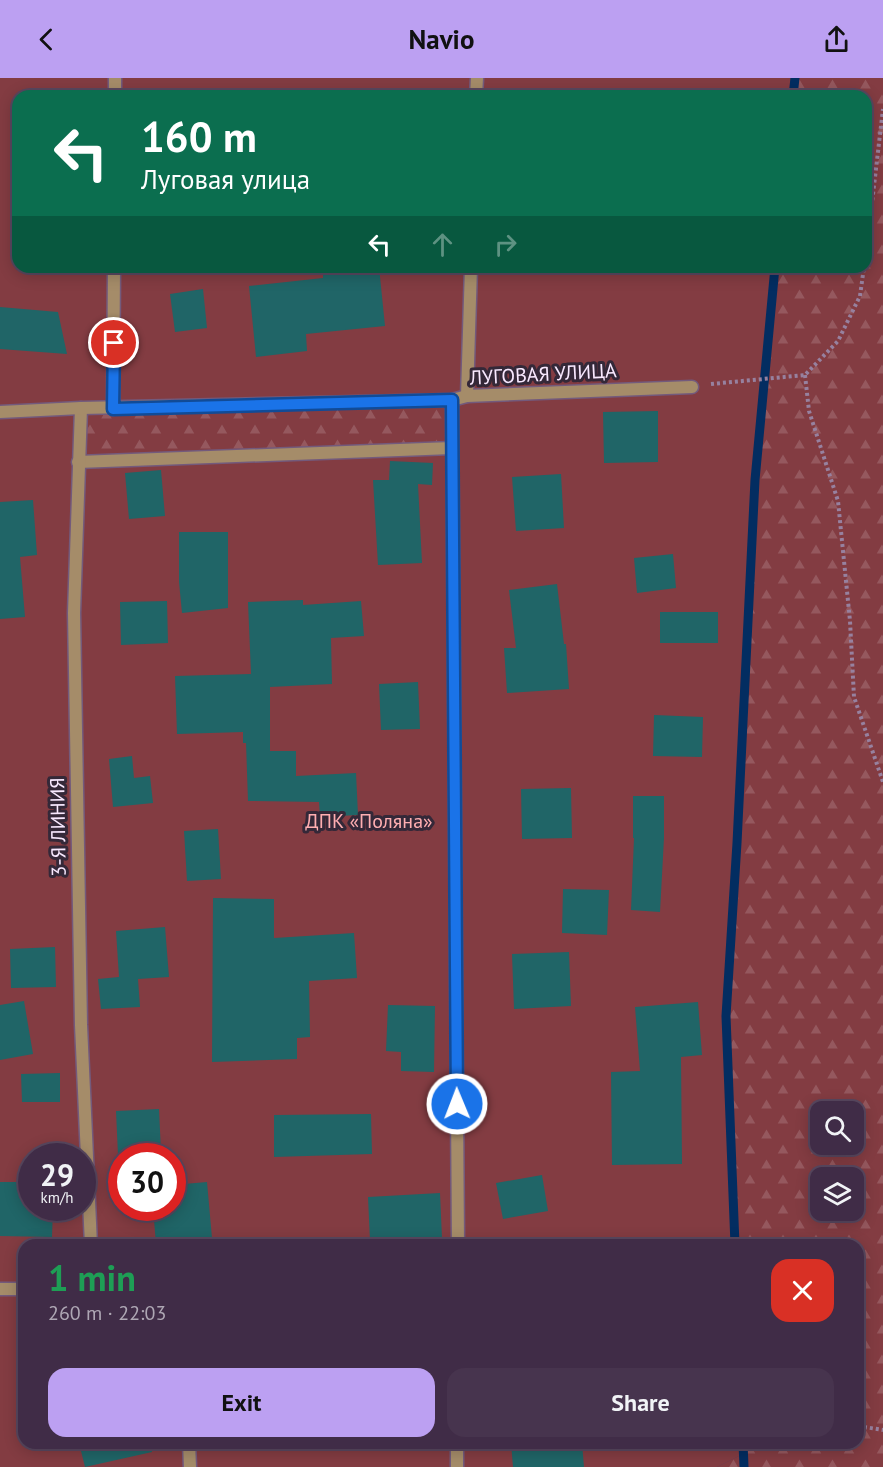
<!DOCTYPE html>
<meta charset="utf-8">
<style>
:root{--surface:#402c47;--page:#47344e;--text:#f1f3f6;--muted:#aea7b4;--line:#594860;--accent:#bca0f2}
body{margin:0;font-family:"PT Sans",sans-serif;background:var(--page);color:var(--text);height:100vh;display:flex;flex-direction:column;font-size:22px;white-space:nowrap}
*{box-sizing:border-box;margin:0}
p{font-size:20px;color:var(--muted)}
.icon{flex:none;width:33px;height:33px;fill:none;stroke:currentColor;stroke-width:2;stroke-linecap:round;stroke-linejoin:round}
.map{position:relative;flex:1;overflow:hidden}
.details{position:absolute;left:18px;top:1161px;width:846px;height:210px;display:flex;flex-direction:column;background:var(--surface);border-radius:18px;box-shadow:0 3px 15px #0003,0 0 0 2px var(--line)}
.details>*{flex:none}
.hud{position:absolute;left:12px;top:12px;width:860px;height:183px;border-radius:18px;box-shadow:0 3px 15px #0003,0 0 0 2px var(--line);background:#0b6e4f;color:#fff;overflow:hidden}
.tools{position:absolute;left:810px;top:1023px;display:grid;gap:12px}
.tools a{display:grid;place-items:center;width:54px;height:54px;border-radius:12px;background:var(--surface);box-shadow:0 3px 15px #0003,0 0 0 2px var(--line);font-size:30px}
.speed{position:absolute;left:18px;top:1065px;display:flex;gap:12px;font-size:30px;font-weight:700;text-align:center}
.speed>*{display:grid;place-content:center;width:78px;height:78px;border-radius:50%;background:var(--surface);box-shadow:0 3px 15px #0003,0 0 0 2px var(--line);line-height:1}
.speed small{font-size:15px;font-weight:400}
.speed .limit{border:9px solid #d22;background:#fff;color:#111}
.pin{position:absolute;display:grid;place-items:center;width:51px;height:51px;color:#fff;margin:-26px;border:3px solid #fff;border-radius:50%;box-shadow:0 2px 6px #0007}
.me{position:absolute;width:66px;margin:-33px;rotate:359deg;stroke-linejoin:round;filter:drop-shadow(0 0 4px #0008)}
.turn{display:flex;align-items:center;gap:21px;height:126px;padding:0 30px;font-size:27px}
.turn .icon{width:78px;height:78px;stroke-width:2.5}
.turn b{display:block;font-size:42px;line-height:51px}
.lanes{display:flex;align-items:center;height:57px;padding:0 30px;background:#0003;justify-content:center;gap:30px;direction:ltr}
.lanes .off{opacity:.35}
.round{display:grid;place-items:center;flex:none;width:63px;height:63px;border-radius:18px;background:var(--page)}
.summary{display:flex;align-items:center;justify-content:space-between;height:102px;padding:0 30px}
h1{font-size:36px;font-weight:700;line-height:45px;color:#1e9e55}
.button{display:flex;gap:12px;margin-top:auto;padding:12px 30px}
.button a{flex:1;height:69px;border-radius:18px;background:var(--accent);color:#111;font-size:24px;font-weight:700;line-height:69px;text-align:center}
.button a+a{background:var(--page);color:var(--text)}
header{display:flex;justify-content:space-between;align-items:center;height:78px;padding:0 30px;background:var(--accent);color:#111;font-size:27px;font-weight:700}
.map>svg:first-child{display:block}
.green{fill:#833c42;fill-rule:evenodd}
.forest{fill:url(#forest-firs);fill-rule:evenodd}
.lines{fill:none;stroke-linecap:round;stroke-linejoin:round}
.stream{stroke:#032d61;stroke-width:9}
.building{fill:#206567}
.lane-casing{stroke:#735a7c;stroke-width:15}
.street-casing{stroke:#735a7c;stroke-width:15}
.path{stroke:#97819f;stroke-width:4;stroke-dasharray:3 3;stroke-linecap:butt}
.lane{stroke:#a58c69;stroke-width:12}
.street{stroke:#a58c69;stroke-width:12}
.route-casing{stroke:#114b97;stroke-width:15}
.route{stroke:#1a73e8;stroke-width:10}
.labels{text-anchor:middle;stroke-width:6;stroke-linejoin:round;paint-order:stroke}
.street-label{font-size:20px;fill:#f9e9ff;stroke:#342838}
.park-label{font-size:20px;fill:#ffaeb1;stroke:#342838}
</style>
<header><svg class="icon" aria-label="back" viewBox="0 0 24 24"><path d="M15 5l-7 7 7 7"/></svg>Navio<svg class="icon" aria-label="share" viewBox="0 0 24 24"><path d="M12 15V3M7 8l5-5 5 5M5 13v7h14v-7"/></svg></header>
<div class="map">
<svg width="883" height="1389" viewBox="0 0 883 1389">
<defs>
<pattern id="forest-firs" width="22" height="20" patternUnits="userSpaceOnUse" patternTransform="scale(1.5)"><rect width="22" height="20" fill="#833c42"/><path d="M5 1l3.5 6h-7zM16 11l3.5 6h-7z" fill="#95585e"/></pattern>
</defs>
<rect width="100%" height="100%" fill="#553b5f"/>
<path class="green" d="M0,0H795L793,18H18V189H776L763,311L727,930L735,1167H24V1365H743V1376L717,1389H0ZM32,1078H82V1130H32ZM122,1078H172V1130H122Z"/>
<g class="forest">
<path d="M795,0H883V1389H717L743,1376V1365H858V1167H735L727,930L763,311L776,189H866V18H793ZM820,1034H854V1066H820ZM820,1100H854V1132H820Z"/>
<path d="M445,322L444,370L78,380L80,336Z"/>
</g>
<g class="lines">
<g class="stream">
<path d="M793,18L795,0"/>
<path d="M735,1167L726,938L737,765L755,402L775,189"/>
<path d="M743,1365L744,1389"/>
</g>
</g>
<g class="building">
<path d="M373,189H379L385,248L306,256L307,273L256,279L249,208L323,200V194Z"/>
<path d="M203,211L207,250L175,254L170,216Z"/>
<path d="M0,229L58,234L67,276L0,271Z"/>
<path d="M658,333V384L604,385L603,334Z"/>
<path d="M390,383L433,385L432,407L418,406L422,485L378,487L373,402H389Z"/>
<path d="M161,392L165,438L129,441L125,395Z"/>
<path d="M561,396L564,450L516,453L512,399Z"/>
<path d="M33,422L37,477L20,479L25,539L0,541V424Z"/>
<path d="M179,454H228V530L182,535L179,504Z"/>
<path d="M673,476L676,510L637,515L634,480Z"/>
<path d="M557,506L564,566H566L569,611L507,615L504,570H516L509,512Z"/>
<path d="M303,522V527L361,523L364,558L331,560L332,606L270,609V673H296V698L356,695L358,737L320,739L319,724L248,723L246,665H243V654L177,656L175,598L251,596L248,524Z"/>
<path d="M167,523L168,565L121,567L120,524Z"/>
<rect x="660" y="534" width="58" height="31"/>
<path d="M418,604L420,651L381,652L379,606Z"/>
<path d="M654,637L703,639L702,679L653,678Z"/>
<path d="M132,678L134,700L150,698L153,725L113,729L109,681Z"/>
<path d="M571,710L572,760L522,761L521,711Z"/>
<path d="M633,718H664V760L660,834L631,832L634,760H633Z"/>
<path d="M218,751L221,801L187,803L184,753Z"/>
<path d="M563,811L609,812L607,857L562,855Z"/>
<path d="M213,820L274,821V860L354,855L357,900L309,903L310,959L297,960V981L212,984Z"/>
<path d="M165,849L169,899L138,901L140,929L101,931L98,901L119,899L116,853Z"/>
<path d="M55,869L56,909L11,910L10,871Z"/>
<path d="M569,874L571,928L514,931L512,876Z"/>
<path d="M24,923L33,976L0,982V927Z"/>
<path d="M698,924L702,977L681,979L682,1086L612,1087L611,994L640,993L635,929Z"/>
<path d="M388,927L435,928L434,994L401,993V974L386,973Z"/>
<path d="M60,995V1024H22L21,996Z"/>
<path d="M159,1031L161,1074L118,1077L116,1033Z"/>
<path d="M371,1036L372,1076L274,1079V1037Z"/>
<path d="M542,1097L548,1133L503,1141L496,1105Z"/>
<path d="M0,1104H32V1130H53L52,1159L0,1158Z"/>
<path d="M207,1104L212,1160L156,1166L153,1130H172V1107Z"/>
<path d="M440,1115L442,1160L370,1163L368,1119Z"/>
<path d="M79,1365H151L152,1374L85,1389Z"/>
<path d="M511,1365H582L584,1389H513Z"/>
</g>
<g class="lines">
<g class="lane-casing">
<path id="lane" d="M78,384L452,370"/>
</g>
<g class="street-casing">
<g id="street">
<path d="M115,18V0"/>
<path d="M476,18L477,0"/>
<path d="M467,318L471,189"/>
<path d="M452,322L458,1167"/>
<path d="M81,330L74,535L81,947L91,1167"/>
<path d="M113,331L114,189"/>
<path d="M0,334L81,330L452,322L467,318L692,309"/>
<path d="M0,1211H24"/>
<path d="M189,1365L190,1389"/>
<path d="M457,1389V1365"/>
</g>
</g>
<g class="path">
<path d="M866,176L883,31"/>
<path d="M805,297L809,333L838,423L850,543L854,619L883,704"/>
<path d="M711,306L805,297L838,263L860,218L864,189"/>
<path d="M858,1348L883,1352"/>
</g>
<use href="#lane" class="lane"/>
<use href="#street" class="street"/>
</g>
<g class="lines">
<g class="route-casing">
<path id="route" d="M114,265L113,331L452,322L457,1026"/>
</g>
<use href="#route" class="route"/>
</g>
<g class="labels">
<g class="street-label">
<text transform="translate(543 296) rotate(-3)" y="7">ЛУГОВАЯ УЛИЦА</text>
<text transform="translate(58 749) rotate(-91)" y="7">3-Я ЛИНИЯ</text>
</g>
<g class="park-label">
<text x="369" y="750">ДПК «Поляна»</text>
</g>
</g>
</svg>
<div class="tools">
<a><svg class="icon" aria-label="search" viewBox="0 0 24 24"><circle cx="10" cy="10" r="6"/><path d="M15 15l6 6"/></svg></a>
<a><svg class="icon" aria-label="layers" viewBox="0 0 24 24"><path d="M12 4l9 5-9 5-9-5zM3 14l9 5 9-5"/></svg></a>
</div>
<div class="speed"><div>29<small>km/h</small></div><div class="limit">30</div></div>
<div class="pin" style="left:114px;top:265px;background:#d93025"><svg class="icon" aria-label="arrive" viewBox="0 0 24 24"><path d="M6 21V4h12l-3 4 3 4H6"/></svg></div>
<svg class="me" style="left:457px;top:1026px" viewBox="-20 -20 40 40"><circle r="17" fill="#1a73e8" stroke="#fff" stroke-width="3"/><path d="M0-11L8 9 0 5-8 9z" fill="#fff"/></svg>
<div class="hud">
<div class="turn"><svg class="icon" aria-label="left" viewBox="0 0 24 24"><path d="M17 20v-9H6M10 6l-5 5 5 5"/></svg><div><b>160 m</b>Луговая улица</div></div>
<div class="lanes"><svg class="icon" aria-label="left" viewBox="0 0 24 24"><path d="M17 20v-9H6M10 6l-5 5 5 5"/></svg><svg class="icon off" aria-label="ahead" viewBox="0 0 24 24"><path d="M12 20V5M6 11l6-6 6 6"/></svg><svg class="icon off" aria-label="right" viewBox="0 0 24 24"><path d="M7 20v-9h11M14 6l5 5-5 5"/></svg></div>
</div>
<section class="details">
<div class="summary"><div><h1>1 min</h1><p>260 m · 22:03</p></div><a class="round" style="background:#d93025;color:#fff"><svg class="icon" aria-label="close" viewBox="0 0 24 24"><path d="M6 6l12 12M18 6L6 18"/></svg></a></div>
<div class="button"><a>Exit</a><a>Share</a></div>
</section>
</div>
